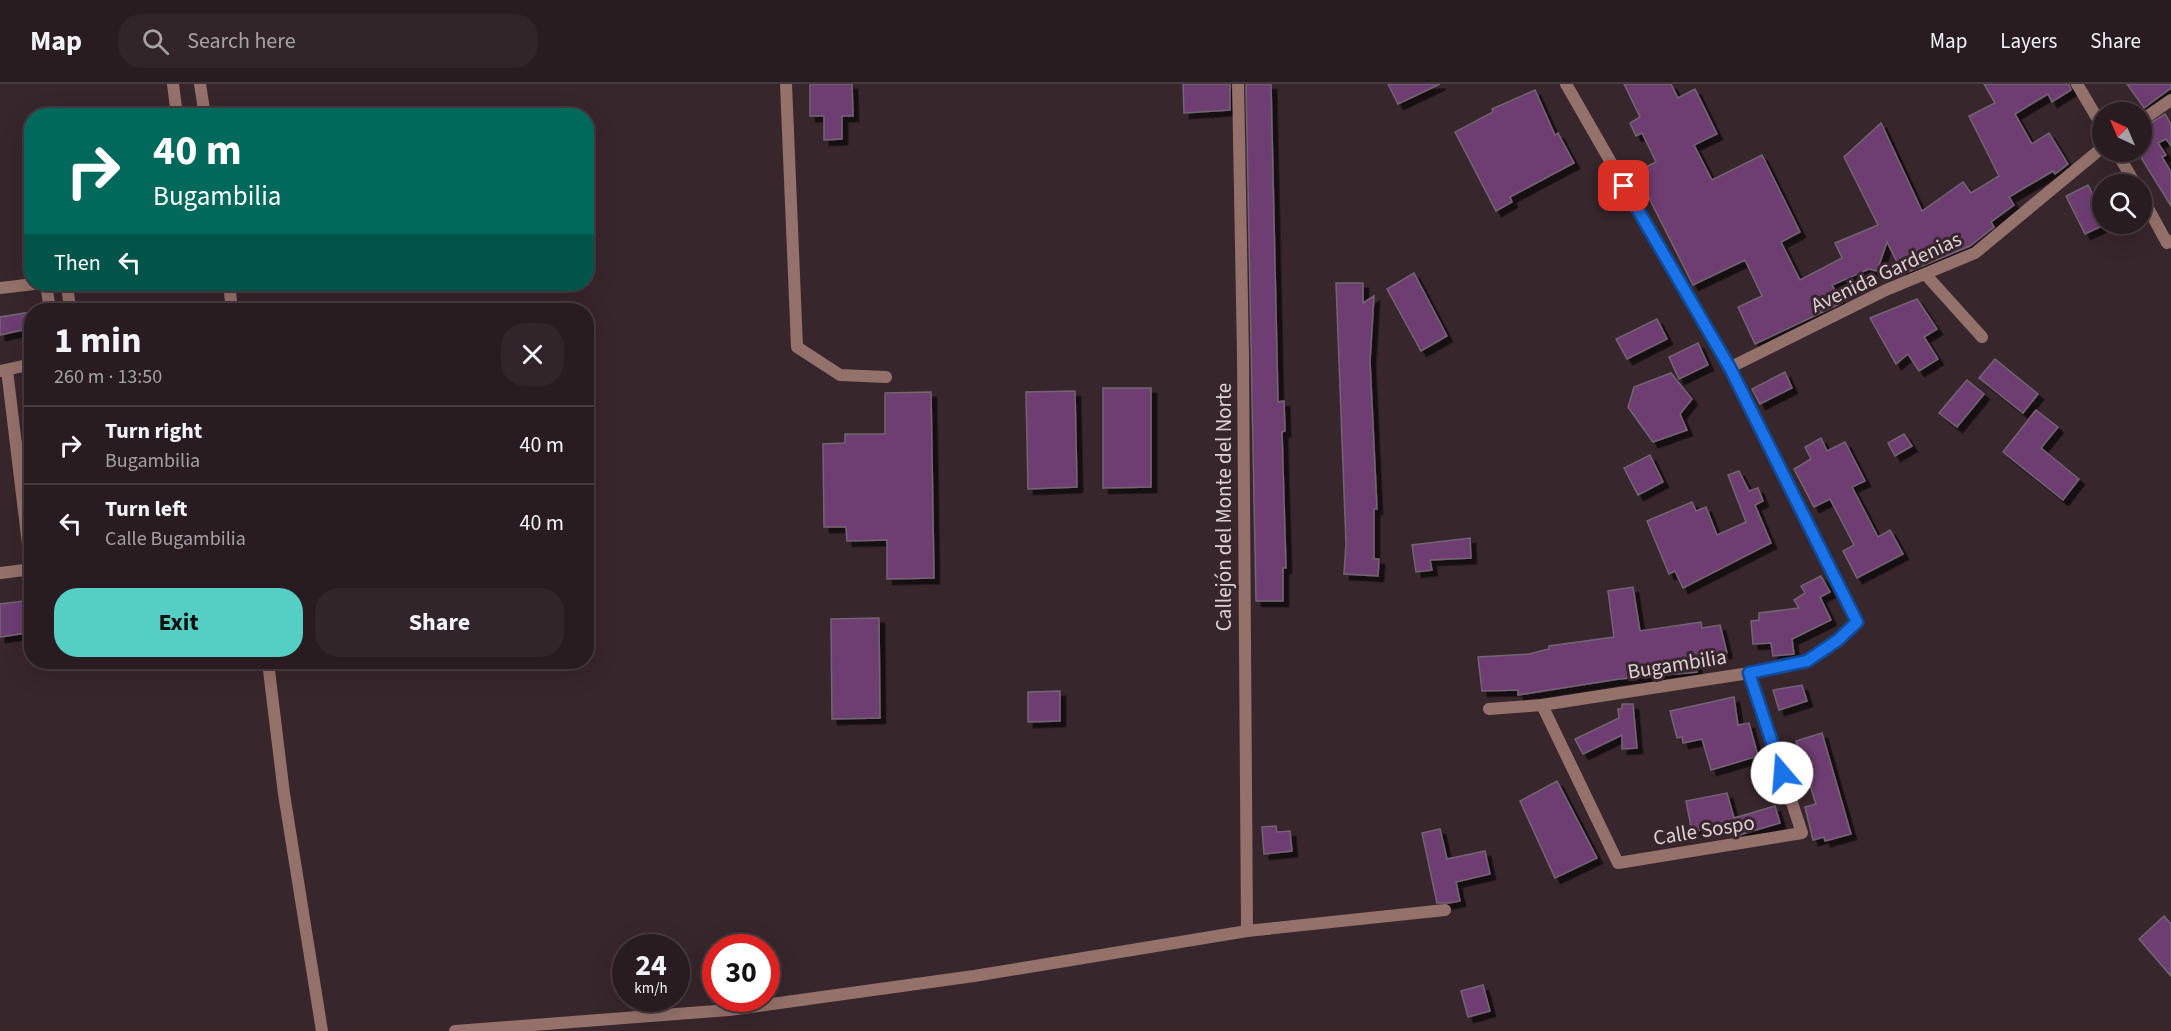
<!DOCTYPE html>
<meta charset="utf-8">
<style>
:root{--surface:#291c20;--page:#312529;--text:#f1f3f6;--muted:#a5a1a5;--line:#453a3e;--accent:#55cec4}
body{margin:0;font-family:"Source Sans 3",sans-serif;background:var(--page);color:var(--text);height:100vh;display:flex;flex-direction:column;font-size:22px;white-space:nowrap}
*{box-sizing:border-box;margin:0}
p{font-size:20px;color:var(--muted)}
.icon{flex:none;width:33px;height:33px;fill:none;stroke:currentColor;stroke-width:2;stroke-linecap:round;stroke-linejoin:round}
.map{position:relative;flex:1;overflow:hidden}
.side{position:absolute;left:24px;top:219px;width:570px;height:366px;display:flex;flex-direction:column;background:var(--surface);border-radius:24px;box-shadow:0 6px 24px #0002,0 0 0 2px var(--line)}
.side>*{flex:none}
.banner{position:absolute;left:24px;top:24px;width:570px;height:183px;border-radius:24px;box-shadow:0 6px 24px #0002,0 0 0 2px var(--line);background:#00695c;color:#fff;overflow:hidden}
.needle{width:39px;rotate:316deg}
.buttons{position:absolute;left:2092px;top:18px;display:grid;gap:12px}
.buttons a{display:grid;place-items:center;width:60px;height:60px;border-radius:50%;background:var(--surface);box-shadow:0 6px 24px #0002,0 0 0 2px var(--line);font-size:30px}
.speed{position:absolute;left:612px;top:850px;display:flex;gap:12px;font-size:30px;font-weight:700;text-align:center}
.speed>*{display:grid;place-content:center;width:78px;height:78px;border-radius:50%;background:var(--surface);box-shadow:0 6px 24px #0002,0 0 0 2px var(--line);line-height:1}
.speed small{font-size:15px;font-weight:400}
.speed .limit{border:9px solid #d22;background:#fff;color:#111}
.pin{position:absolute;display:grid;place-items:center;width:51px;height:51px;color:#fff;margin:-26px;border-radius:12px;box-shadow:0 3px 9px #0006}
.me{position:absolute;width:66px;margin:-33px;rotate:342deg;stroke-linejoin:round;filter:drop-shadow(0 0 4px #0008)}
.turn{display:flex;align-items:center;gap:21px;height:126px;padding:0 30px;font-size:27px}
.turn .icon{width:78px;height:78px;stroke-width:2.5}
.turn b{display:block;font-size:42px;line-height:51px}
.then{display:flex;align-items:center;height:57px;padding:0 30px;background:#0003;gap:12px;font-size:22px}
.round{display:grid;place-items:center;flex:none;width:63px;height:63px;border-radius:24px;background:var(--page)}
.overview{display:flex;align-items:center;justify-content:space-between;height:102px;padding:0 30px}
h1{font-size:36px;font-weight:700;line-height:45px}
.button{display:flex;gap:12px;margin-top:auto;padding:12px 30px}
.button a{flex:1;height:69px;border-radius:24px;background:var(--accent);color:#111;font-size:24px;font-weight:700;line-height:69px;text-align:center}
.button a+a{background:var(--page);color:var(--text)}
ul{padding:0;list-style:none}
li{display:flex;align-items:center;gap:18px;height:78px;padding:0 30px;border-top:2px solid var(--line)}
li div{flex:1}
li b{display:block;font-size:22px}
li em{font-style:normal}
header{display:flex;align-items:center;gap:36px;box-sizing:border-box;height:84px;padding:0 30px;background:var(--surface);border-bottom:2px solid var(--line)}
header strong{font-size:28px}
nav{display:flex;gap:33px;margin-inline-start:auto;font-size:21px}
.search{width:420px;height:54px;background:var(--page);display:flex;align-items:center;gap:15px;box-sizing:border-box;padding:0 21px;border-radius:24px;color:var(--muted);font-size:22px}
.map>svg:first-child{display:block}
.building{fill:#6e3d72;stroke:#726572;stroke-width:1.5;filter:url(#shadow)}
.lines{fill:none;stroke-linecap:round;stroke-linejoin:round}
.minor{stroke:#94716a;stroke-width:12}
.route-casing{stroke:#114b97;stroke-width:15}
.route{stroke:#1a73e8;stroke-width:10}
.labels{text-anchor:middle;stroke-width:6;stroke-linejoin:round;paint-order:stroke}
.street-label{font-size:21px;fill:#ddd2d5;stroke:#37262b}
</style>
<header>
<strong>Map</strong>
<div class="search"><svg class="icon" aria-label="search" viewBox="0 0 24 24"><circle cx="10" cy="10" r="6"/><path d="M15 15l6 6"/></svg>Search here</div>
<nav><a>Map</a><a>Layers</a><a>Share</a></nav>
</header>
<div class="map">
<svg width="2171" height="947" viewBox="0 0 2171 947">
<defs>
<filter id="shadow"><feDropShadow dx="5.5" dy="5.5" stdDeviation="0" flood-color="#0009"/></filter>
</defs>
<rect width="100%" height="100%" fill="#37262b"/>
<g class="building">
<path d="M810,0H852L853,32H842V55L824,56V32H810Z"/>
<path d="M1183,0H1230V26L1184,29Z"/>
<path d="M1246,0H1271L1278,318L1284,317L1285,347L1282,348L1286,484H1283V517H1256Z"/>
<path d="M1388,0H1440L1398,20Z"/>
<path d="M1624,0H1671L1678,14L1695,5L1717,50L1694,61L1712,96L1762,71L1800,148L1781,158L1800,196L1842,174L1835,159L1878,141L1844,73L1881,39L1922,127L1963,98L1971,109L1999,92L1969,32L1995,19L1984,0H2069L2071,6L2052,18L2048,10L2015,30L2032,60L2049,49L2068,80L2055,90L2053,87L2009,113L2014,121L1991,138L1994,143L1970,162L1903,190L1887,158L1877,187L1869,185L1832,201L1842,219L1755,260L1738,223L1762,212L1745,176L1693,201L1636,88L1656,78L1642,49L1636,52L1630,39L1640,33Z"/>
<path d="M2127,0H2171V4L2144,24Z"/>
<path d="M1535,6L1555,51L1558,49L1574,79L1510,113L1512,118L1496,127L1455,48L1493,28L1492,25Z"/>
<path d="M2165,30L2171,40V62L2166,55L2158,59L2166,71L2162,73L2171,88V122L2142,75V44Z"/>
<path d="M2088,101L2103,130V140H2106L2085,150L2066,112Z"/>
<path d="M1414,189L1447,252L1421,267L1387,205Z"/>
<path d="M1336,199H1363V219L1374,212L1370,277L1377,425H1374V475H1379L1378,492L1344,490L1346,459Z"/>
<path d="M1917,215L1937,245L1924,253L1938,275L1919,287L1908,270L1896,280L1870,234Z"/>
<path d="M32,228V244L0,251V233Z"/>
<path d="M1657,235L1667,255L1627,275L1616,255Z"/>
<path d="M1698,259L1708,281L1679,295L1669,273Z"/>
<path d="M1995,275L2038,310L2023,329L1979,294Z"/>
<path d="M1785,288L1792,304L1760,320L1752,305Z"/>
<path d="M1671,289L1692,315L1680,330L1687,346L1653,358L1628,323L1634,303Z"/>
<path d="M1967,296L1984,310L1957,343L1939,329Z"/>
<path d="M1103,304H1151V403L1103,404Z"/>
<path d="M1075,307L1077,403L1028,405L1026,308Z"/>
<path d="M931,308L934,494L887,495V456L847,457L846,443H824L823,360L845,359V350H885V309Z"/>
<path d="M2036,326L2058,343L2041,364L2079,395L2063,416L2003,368Z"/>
<path d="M1904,350L1912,362L1895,372L1888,359Z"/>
<path d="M1821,354L1827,367L1845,358L1865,397L1852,403L1878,453L1890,446L1903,470L1857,494L1843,467L1854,461L1830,415L1814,423L1794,385L1811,375L1805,363Z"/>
<path d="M1650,371L1663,398L1638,411L1624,384Z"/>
<path d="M1739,387L1749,407L1758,404L1763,417L1755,421L1771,459L1683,504L1675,487L1669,490L1647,437L1692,418L1696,427L1706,423L1717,451L1746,438L1728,391Z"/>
<path d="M1470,454L1471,474L1430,476L1432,486L1416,488L1412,461Z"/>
<path d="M1821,492L1830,508L1820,513L1831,536L1792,555L1794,570L1773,572L1771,559L1753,560L1751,537L1759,536V529L1799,524L1794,516L1805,509L1801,502Z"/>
<path d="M1633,503L1640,547L1701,538L1702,544L1720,541L1727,569L1695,574L1697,588L1619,595L1518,611V606L1482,607L1478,573L1529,570L1549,565V562L1614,553L1608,507Z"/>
<path d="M32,516V548L0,553V520Z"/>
<path d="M879,534L880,634L832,635L831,535Z"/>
<path d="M1802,601L1807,617L1779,626L1773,606Z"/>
<path d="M1060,607V637L1028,638V608Z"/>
<path d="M1734,613L1738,641L1749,639L1758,672L1711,686L1702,655L1683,659L1682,653L1677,654L1670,627Z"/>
<path d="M1622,620H1633L1637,664L1622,665V651L1583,670L1575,655L1619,634L1618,625H1622Z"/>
<path d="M1822,649L1851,750L1825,757L1824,753L1813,756L1805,723L1816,720L1796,657Z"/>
<path d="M1557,697L1597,774L1555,794L1520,717Z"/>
<path d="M1727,709L1734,734L1775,722L1780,739L1739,751L1735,738L1692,748L1686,717Z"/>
<path d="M1276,742L1277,748L1290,747L1292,767L1264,770L1262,743Z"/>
<path d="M1440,745L1447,775L1485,767L1490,790L1456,798L1460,817L1449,819H1437L1422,749Z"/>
<path d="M2164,832L2171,840V892L2139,855Z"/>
<path d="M1483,901L1490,927L1468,933L1461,907Z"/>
</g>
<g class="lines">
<g class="minor">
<path d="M173,0L177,32"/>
<path d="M200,0L205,32"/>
<path d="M786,0L797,263L840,291L886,293"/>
<path d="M1238,0L1243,271L1247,847"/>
<path d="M2077,0L2103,44"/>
<path d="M2142,36L2171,16"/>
<path d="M2117,68L2135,100"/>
<path d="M2142,113L2167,159L2171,157"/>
<path d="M1926,191L1982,253"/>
<path d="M46,200L50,226"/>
<path d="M67,200L70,226"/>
<path d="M229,200L232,226"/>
<path d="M0,204L34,200"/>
<path d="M1729,284L1886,206L1975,169L2103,63"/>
<path d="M7,286L31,485"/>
<path d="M1,287L32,280"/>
<path d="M1,489L32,485"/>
<path d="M268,578L284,710L322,947"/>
<path d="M1542,621L1618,779L1802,749L1749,589"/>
<path d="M1489,625L1542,621L1749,589L1807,577L1837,556L1857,538L1729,284L1566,0"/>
<path d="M455,947L729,926L974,892L1247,847L1445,826"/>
</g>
</g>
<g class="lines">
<g class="route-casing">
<path id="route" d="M1624,102L1730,284L1857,538L1838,556L1807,577L1749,589L1782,689"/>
</g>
<use href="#route" class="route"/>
</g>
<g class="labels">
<g class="street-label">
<text transform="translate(1886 188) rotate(-25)" y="7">Avenida Gardenias</text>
<text transform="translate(1224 423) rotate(-90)" y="7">Callejón del Monte del Norte</text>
<text transform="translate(1677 580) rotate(-9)" y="7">Bugambilia</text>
<text transform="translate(1704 746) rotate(-9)" y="7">Calle Sospo</text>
</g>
</g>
</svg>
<div class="buttons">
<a><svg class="needle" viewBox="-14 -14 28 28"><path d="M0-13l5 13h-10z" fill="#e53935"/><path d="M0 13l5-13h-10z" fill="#a5a1a5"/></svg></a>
<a><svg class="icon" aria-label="search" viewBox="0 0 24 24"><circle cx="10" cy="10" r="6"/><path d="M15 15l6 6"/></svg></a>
</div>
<div class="speed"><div>24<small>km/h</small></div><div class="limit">30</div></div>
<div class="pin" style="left:1624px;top:102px;background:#d93025"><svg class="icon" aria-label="arrive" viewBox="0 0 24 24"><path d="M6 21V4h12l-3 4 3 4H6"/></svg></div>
<svg class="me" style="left:1782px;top:689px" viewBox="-20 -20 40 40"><circle r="19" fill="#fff"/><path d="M0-13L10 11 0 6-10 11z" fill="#1a73e8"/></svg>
<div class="banner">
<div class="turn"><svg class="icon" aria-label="right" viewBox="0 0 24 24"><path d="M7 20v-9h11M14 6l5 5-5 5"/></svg><div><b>40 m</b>Bugambilia</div></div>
<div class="then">Then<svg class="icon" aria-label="left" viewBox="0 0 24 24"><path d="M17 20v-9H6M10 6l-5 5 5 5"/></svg></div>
</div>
<section class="side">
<div class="overview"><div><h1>1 min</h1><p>260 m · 13:50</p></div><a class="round"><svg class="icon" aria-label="close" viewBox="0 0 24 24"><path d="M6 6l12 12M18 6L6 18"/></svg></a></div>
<ul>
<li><svg class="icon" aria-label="right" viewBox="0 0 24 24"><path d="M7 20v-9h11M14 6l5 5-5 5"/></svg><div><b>Turn right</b><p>Bugambilia</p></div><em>40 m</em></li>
<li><svg class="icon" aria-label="left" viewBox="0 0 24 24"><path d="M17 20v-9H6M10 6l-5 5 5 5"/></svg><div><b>Turn left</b><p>Calle Bugambilia</p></div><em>40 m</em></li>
</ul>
<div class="button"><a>Exit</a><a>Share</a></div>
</section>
</div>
